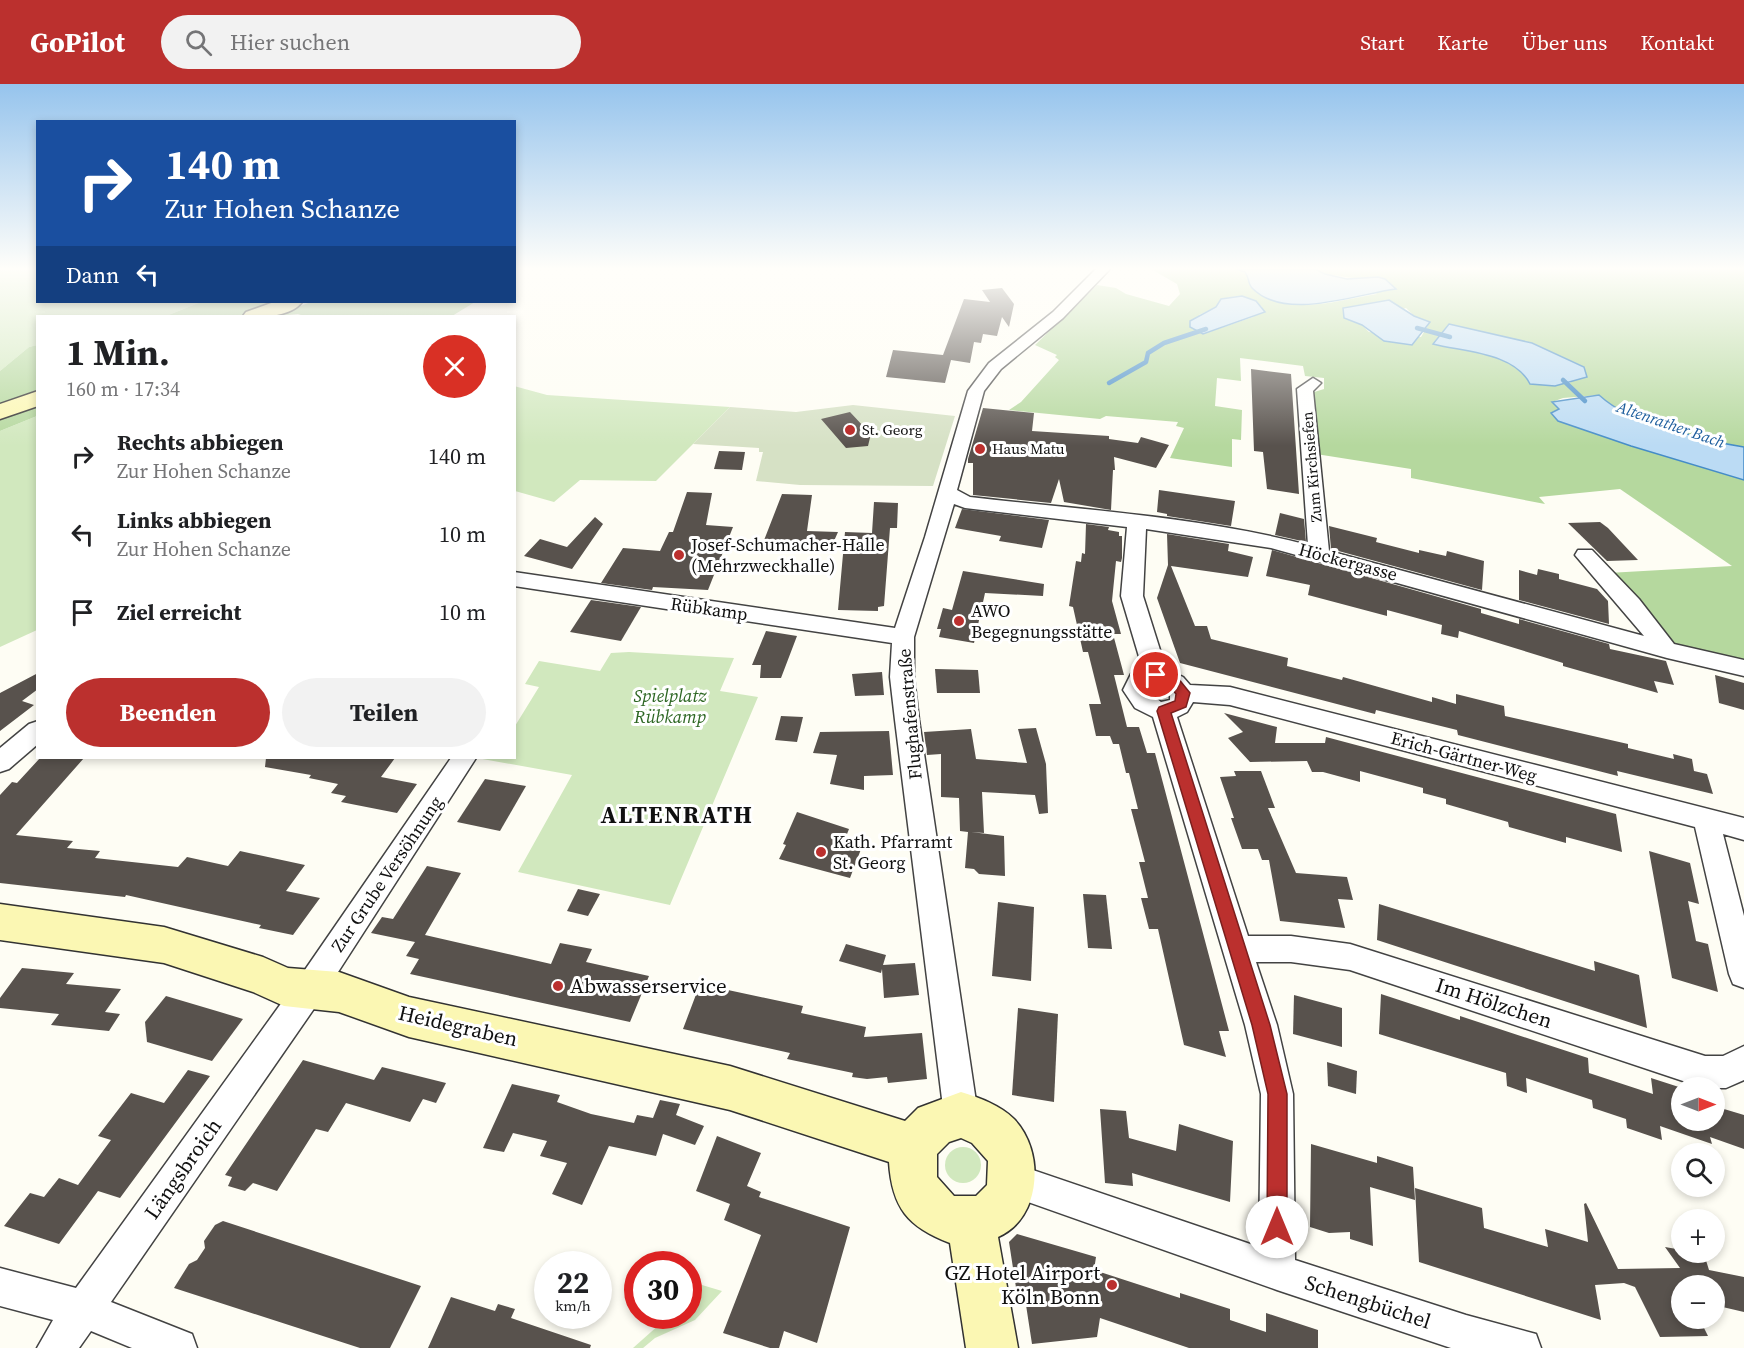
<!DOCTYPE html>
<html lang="de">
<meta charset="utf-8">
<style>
:root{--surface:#fff;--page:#f2f2f2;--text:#202124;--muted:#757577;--accent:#bb302e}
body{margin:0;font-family:"Source Serif 4",serif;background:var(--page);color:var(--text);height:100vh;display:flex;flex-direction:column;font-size:22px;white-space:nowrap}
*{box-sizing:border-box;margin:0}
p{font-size:20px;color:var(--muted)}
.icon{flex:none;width:33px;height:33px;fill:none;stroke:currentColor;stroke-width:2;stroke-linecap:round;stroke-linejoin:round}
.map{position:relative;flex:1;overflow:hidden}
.details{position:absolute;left:36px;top:231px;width:480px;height:444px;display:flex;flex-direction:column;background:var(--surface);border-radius:0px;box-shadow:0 3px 9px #0003}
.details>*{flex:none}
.guide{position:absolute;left:36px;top:36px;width:480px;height:183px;border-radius:0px;box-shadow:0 3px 9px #0003;background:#1a4fa0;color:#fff;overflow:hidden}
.needle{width:39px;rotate:90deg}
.tools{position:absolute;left:1671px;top:993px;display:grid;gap:12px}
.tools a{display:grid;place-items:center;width:54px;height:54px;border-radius:50%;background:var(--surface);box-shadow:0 3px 9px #0003;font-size:30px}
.speed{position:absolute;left:534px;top:1167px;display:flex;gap:12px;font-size:30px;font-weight:700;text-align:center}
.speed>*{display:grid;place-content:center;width:78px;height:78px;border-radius:50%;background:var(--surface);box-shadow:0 3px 9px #0003;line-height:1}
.speed small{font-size:15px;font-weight:400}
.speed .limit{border:9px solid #d22;background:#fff;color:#111}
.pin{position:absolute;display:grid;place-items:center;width:51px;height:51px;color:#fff;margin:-26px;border:3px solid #fff;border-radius:50%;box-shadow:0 2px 6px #0007}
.me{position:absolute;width:66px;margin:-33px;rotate:0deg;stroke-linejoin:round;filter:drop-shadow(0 0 4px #0008)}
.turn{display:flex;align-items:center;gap:21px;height:126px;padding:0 30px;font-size:27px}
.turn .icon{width:78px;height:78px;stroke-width:2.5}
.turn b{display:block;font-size:42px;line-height:51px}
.then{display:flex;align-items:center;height:57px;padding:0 30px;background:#0003;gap:12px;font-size:22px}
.round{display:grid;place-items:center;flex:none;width:63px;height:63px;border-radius:32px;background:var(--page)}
.headline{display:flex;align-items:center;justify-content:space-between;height:102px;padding:0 30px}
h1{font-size:36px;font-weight:700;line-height:45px}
.action{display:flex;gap:12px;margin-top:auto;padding:12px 30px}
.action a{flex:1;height:69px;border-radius:36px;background:var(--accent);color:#fff;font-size:24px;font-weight:700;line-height:69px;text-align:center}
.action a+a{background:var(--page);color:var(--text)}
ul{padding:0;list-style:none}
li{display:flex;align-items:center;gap:18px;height:78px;padding:0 30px}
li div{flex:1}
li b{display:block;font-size:22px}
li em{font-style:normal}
header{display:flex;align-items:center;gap:36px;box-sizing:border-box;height:84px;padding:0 30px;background:var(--accent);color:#fff}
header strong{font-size:28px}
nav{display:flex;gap:33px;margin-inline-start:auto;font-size:21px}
.search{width:420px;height:54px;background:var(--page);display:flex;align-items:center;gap:15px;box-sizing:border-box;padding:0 21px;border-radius:33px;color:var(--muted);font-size:22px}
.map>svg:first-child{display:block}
.green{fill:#d1e8be}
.forest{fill:#b5d89e;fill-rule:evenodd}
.cemetery{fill:#d6e1c5}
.water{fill:#bbdbf4;stroke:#458cc7;stroke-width:1.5}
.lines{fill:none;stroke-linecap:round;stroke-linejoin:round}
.stream{stroke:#458cc7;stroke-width:4.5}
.building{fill:#58524d}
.minor-casing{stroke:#434343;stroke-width:3}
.secondary-casing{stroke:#323232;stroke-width:3}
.minor{fill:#fff;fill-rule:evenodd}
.secondary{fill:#fbf7b3;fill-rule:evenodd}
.route{fill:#bb302e;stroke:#7a1f1e;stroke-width:1.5}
.poi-dot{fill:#bb302e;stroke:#fff;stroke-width:2}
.labels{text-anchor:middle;stroke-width:6;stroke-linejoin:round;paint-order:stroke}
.far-poi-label{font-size:15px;fill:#101010;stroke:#fff;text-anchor:start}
.far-street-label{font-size:15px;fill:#101010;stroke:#fff}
.far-water-label{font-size:16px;font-style:italic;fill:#1e5e9d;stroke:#fff}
.poi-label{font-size:18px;fill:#101010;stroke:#fff;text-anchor:start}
.street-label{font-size:18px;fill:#101010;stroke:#fff}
.park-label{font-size:18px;font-style:italic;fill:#2c6622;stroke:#fff}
.near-poi-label{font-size:21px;fill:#101010;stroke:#fff;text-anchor:start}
.near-street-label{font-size:21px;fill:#101010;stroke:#fff}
.district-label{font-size:24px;font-weight:bold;letter-spacing:1.5px;fill:#101010;stroke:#fff}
</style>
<header>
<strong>GoPilot</strong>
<div class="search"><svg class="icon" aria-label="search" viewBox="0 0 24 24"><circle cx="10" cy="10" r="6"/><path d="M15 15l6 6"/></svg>Hier suchen</div>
<nav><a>Start</a><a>Karte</a><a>Über uns</a><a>Kontakt</a></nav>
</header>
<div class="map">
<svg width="1744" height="1264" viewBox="0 0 1744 1264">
<rect width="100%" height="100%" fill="#fefdf4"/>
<g class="green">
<path d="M0,185H37L38,218H201L166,232H38L37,261L29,263L0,287Z"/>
<path d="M514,302L547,311L730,323L656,397L580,396L554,418L515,407Z"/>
<path d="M37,332V546L0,563V347Z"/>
<path d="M629,568L734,574L720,607L758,613L670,821L518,788L572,691L477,674H514L515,642L539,603L525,600L539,577L600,587L611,569Z"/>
<circle cx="963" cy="1081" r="18"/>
<path d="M702,1201L722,1207L695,1236L655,1254L643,1264H633L669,1232H688L689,1213Z"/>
</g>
<g class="forest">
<path d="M1151,185H1236C1246,188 1249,191 1250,202C1285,234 1335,217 1377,210L1359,195L1325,190L1315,185H1744V363C1718,359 1695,353 1671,345C1643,336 1621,331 1599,311L1563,314L1552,318L1559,325L1558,337L1744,396V577L1676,564L1608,489L1732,482L1620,405L1539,413L1545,420L1411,394V385L1316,370L1311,309L1324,305V294L1305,292L1303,282L1240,274L1241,297L1217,294L1215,322L1242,326L1241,356L1232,355V383L1170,374L1184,344L1176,342L1178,338L1106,332L1100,335L1009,326L1021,318L1059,276L1055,273L1057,271L1035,261L1097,201L1116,204L1126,210L1169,222L1180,210L1177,200ZM1238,212L1256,217L1262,223L1253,233L1209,248L1199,231L1216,223L1221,215ZM1406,224L1414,232L1430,238L1421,253L1369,248L1362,241ZM1449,240L1532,259L1584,283L1569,300H1530C1513,268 1464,268 1434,260Z"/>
<path d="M201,218H279L241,232H166Z"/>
<path d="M311,218H475L452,232H304L298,230L275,232Z"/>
<path d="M37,261V306L0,320V287L29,263Z"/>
<path d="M37,322V332L0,347V336Z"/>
</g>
<path class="cemetery" d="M853,321L955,332L933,402L800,401L756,397L763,368H759V364L693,360L730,323L796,328Z"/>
<g class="water">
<path d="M1236,185H1315L1325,190L1347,195L1378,193L1385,195L1396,205C1356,210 1285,238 1252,204C1248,200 1249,193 1245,188Z"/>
<path d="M1242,212L1256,217L1265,228L1203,250L1190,243V237L1216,223L1221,215Z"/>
<path d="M1389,216L1414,232L1430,238L1412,261L1384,257L1362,241L1344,234L1343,224Z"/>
<path d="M1449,240L1532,259L1584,283L1587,293L1555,302L1530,300C1514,268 1463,268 1433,260Z"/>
<path d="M1599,311C1621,331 1643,336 1671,345C1695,353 1718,359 1744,363V396L1631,362L1558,337L1551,329L1559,325L1552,318Z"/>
</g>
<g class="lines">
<g class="stream">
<path d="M1417,244L1450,253"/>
<path d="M1563,296L1585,317"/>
<path d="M1109,299L1146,278L1148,269L1164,259L1206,245"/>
</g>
</g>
<g class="building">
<path d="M1002,204L1014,220L1009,243L1002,233L997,252L983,250L981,259L974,258L970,279L951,276L945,299L886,293L893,266L943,271L964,215L990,218L982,206Z"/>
<path d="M1251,285L1291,290L1299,410L1267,405L1263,368L1254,367Z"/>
<path d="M983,324L1034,329L1032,347L1109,352V355L1138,359L1141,353L1169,361L1156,384L1114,373L1115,386H1113L1111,426L1064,418L1059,395L1051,419L973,411V379H968V375Z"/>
<path d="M850,328L864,343L873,341L868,362L846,364L821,335Z"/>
<path d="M719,367L745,368L742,386L714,385Z"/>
<path d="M1159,406L1235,417L1231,442L1167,432V430L1157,428Z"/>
<path d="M687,408L712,409L706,441L733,443L708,506L653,503L652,506L601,499L623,464L660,467L669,448H673Z"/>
<path d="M782,410L812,411L807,447L838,448L830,466L761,464Z"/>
<path d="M874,418L898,419L897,444H890L884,522L878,523V527L838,526L845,448L872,449Z"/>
<path d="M962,425L1049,436L1042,464L999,457L1001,452L955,444Z"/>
<path d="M1280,429L1304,435L1306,458L1275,451Z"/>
<path d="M595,433L603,440L572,485L524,472L540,455L567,463Z"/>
<path d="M1600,438L1608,444L1638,476L1607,477L1568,439Z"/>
<path d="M1086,440L1109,443L1108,446L1119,448V452H1122V474L1121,478L1116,477L1112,517L1121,550H1113L1124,591H1114L1127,643H1139L1147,669H1155L1229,947H1219L1226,973L1184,961L1158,845H1149L1141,814H1148L1139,778H1145L1131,725H1138L1129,689H1126L1119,660H1113L1110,652H1096L1089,620H1101L1088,568H1083L1073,523L1069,522L1076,477L1081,478L1082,469L1085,470Z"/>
<path d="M1329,442L1377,454L1376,458L1419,469V466L1446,472L1447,467L1484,477L1482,506L1331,465Z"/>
<path d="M1167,450L1229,460L1228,467L1253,473L1248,493L1171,482L1195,542H1207L1211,555L1288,574L1287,582L1342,596L1343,593L1432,618V613L1456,620V610L1504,622L1505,632L1628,660V664L1674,675L1673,670L1692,675L1694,687L1707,690L1713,710L1617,687L1618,692L1458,651L1457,646L1376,626L1375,630L1180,579L1157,514L1168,481Z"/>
<path d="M1272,466L1481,525V529L1519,540V535L1609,560L1610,565L1666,577L1674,601L1654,597L1658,609L1563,582V579L1459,547L1458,554L1441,550L1442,541L1413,533L1387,526V532L1308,511L1310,501L1266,492Z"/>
<path d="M1538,485L1559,490V495L1597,505L1608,517L1609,540L1519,516V486L1537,491Z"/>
<path d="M963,487L1044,500L1043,512L985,509L974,559L939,553L941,545H937L943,524L952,526Z"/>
<path d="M591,516L641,523L621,557L570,548Z"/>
<path d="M766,547L797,552L781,594H760L761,581H752Z"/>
<path d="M935,585L978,586L980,609H937Z"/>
<path d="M882,588L884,611L855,612L852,590Z"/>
<path d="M38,589V605L22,617L34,621L0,647V609Z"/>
<path d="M1715,591L1744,599V626L1719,619Z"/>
<path d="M1224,629L1277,643L1275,659H1325L1326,653L1616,730L1622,768L1566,753V759L1509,743L1508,738L1446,720V715L1423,709V704L1360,687V698L1323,688H1312L1307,677L1250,678L1228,654L1243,648Z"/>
<path d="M781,632L803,633L797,658L775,656Z"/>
<path d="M1036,644L1046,680L1048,729L1039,730L1035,711L982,708L984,749L971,748L1004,752L1005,792L979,790L974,785L965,784L968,748L960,747L959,714L941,713V670L927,671L924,648L971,645L976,675L1027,679L1018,645Z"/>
<path d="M889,647L893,691L864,692V706L830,700L837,671L813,669L820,648Z"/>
<path d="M40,674H84L16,751L73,757L67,764L100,767L95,774L178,783L187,773L228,782L240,767L249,769L305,781L286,807L320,814L293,851L259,844L261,841L126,811L125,813L0,799V711L12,698L17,699Z"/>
<path d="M266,674H395L381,693L417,700L397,729L341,718L346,712L331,709L338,700L309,694L311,691L265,683Z"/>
<path d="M1234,687H1261L1275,724H1268L1296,789L1347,793L1353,816L1338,815L1345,844L1280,837L1269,776H1262L1258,765H1242L1231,734H1234L1220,693L1236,692Z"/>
<path d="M485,695L526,702L500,747L457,738Z"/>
<path d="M797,728L849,745L845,755L863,760L850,794L779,775L786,761L783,760Z"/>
<path d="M1649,767L1690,779L1699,820L1688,817L1696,857L1708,860L1718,908L1672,894Z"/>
<path d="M427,782L461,789L425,851L551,880L560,859L592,865L586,878L649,892L630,938L410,890L419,875L406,872L415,858L371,849L382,833L393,835Z"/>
<path d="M578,805L600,810L588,832L567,827Z"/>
<path d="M1083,810L1106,811L1112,865L1088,864Z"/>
<path d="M998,818L1034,823L1031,897L992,892Z"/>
<path d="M1379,820L1595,887L1594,877L1639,891L1647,944L1377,856Z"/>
<path d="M846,860L886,871L883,881L915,879L919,911L884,914L882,885L881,889L839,877Z"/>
<path d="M22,884L74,889L66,900L121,905L105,928L120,930L109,947L51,941L59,930L0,924V914Z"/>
<path d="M700,900L803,922L801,929L866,943L864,953L922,949L927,995L888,999L887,993L867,995L852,993L853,989L787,975L790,969L683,945Z"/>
<path d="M1381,910L1460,936V932L1588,974L1589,989L1653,1010L1651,994L1682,1004V1036H1714V1022L1744,1031V1065L1710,1053L1712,1060L1660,1042L1662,1056L1627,1044L1626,1035L1593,1024L1592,1016L1526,994L1527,1009L1507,1002L1506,989L1379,950Z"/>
<path d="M1294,911L1342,924V963L1293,950Z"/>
<path d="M166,912L220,928L243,935L212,977L147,958L145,938Z"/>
<path d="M1018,924L1058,930L1054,1018L1012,1011Z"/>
<path d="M303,976L374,996L382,983L446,999L436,1019L423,1015L410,1038L346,1019L328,1048L316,1045L277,1107L253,1099L245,1107L228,1102L232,1093L225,1091Z"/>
<path d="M1327,978L1357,987L1356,1010L1328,1002Z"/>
<path d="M188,986L210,992L120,1114L98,1107L59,1160L4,1142L30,1109L44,1113L59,1094L78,1101L111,1056L98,1052L131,1009L164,1019Z"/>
<path d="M512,1000L560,1011L557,1018L591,1030L634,1039L637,1031L653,1034L660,1016L680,1020L676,1031L704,1042L695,1061L663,1050L656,1072L609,1062L582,1121L552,1110L567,1079L540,1072L547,1057L513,1049L504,1068L483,1064Z"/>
<path d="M1100,1025L1126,1027L1129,1054L1176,1067L1179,1040L1233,1057L1230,1118L1132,1089L1133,1102L1105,1099Z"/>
<path d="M717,1052L761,1069L747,1102L761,1108L759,1113L850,1143L817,1259L784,1247L779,1264H770L723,1249L761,1151L724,1136L730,1120L696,1107Z"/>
<path d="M1311,1060L1377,1079V1072L1413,1083L1415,1116L1370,1103L1373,1162L1350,1155V1148L1329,1149L1310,1143Z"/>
<path d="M1415,1104L1482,1124L1484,1144L1548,1163L1545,1145L1588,1158L1584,1120L1586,1119L1618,1185L1680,1184L1665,1163L1682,1166V1168L1704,1170L1709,1186L1744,1193V1228L1714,1221V1202H1682V1234H1699L1708,1252L1660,1253L1635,1203L1624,1199L1595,1201L1601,1236L1419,1178Z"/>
<path d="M223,1137L421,1202L390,1264H360L174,1204L189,1180L197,1176L205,1164L204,1157L215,1141Z"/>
<path d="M1017,1150L1096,1173L1094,1186L1180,1214V1209L1230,1225V1236L1266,1248V1229L1318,1246V1264H1189L1100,1234L1097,1253L1032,1260L1026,1221L1019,1223L1009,1158Z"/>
<path d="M451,1213L495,1227L498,1220L515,1225L511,1234L591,1261L590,1264H428Z"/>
</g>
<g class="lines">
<g class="minor-casing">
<g id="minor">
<path d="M1096,185H1110L1063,234L1001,285L984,307L957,406L970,413C1082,426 1198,432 1308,461L1297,305L1313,294L1321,299L1313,307L1329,467L1644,552L1575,471L1578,466H1592L1639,515L1674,560L1744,576V592L1667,574L1271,464L1146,445L1143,512L1166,585L1183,593L1190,601L1230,603L1744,734V756L1723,750L1744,832V904L1733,900L1729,890L1695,743L1230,621L1193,618L1187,628L1177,633L1248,852H1291L1350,860L1705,972H1723L1744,962V996L1726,1004H1704L1350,886L1291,878H1256L1277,941L1293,1010L1295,1176L1466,1231L1536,1250L1541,1264H1451L1277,1206L1000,1108L995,1096L1000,1084L1012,1079L1259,1163L1261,1010L1245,941L1153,633L1135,624L1123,606L1131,590L1143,586L1121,512L1127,443L965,424L954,420L914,553V593L919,636L978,1031L973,1043L961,1048L949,1043L944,1031L895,636L890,593L892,559L514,502V488L895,544L925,453L968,307L989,279L1053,228ZM1156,599L1170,607V616L1161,618L1147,607L1148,602Z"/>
<path d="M38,637V660L9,685L0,688V664L29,640Z"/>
<path d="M451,674H476L320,916L111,1218L192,1250L197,1264H132L91,1247L79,1264H37L53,1236L0,1222V1184L76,1204L298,896Z"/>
</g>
</g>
<g class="secondary-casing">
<g id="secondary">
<path d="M274,218H302C291,233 259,234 243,232L246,228Z"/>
<path d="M38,307V322L0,335V320Z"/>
<path d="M0,820L164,843L263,873L288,884L339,888L409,913L730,982L905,1037L918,1024L961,1008C980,1014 1000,1021 1014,1035C1045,1067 1042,1134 998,1153L1018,1264H966L950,1159C908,1143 892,1124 889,1078L730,1026L409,953L339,928L284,922L253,908L164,879L0,856ZM961,1054L972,1059L988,1077L987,1101L976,1112H954L937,1093V1070L949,1058Z"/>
</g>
</g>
<use href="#minor" class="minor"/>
<use href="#secondary" class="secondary"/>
</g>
<linearGradient id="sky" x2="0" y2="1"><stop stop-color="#96c4ed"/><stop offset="0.51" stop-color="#fffefa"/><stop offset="1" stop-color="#fffefa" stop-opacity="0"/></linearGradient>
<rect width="1744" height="362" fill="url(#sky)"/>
<path class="route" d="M1156,587L1177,593L1190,609L1186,623L1171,629L1270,941L1287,1010V1143L1284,1151L1277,1154L1270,1151L1267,1143L1268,1010L1252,941L1157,627L1159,623L1175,617L1176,610L1168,600L1152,595V588Z"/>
<g class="poi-dot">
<circle cx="850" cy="346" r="6"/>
<circle cx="980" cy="365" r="6"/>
<circle cx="679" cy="471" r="6"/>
<circle cx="959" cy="537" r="6"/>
<circle cx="821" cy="768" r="6"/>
<circle cx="558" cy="902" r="6"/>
<circle cx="1112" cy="1201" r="6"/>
</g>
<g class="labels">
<g class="far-poi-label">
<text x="862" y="351">St. Georg</text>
<text x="992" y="370">Haus Matu</text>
</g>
<g class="far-street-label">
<text transform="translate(1312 383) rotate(-95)" y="5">Zum Kirchsiefen</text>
</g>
<g class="far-water-label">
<text transform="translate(1671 340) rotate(19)" y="6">Altenrather Bach</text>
</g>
<g class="poi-label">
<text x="691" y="467">Josef-Schumacher-Halle<tspan x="691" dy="21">(Mehrzweckhalle)</tspan></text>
<text x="971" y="533">AWO<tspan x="971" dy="21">Begegnungsstätte</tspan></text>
<text x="833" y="764">Kath. Pfarramt<tspan x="833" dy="21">St. Georg</tspan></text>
</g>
<g class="street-label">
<text transform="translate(1348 478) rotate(15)" y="6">Höckergasse</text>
<text transform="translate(709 525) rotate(8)" y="6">Rübkamp</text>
<text transform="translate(910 630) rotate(-95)" y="6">Flughafenstraße</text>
<text transform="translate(1464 673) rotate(15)" y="6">Erich-Gärtner-Weg</text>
<text transform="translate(387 790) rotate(-56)" y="6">Zur Grube Versöhnung</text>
</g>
<g class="park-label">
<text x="670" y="618">Spielplatz<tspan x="670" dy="21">Rübkamp</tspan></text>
</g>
<g class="near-poi-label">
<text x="570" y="909">Abwasserservice</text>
<text x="1100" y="1196" text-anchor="end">GZ Hotel Airport<tspan x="1100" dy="24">Köln Bonn</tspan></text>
</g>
<g class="near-street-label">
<text transform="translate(1494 919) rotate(18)" y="7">Im Hölzchen</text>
<text transform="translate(458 942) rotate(13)" y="7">Heidegraben</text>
<text transform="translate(183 1085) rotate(-55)" y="7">Längsbroich</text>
<text transform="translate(1368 1218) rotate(18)" y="7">Schengbüchel</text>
</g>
<g class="district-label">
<text x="677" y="739">ALTENRATH</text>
</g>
</g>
</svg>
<div class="tools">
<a><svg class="needle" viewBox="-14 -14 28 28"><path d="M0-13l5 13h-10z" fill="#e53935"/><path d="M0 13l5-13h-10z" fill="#757577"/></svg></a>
<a><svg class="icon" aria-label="search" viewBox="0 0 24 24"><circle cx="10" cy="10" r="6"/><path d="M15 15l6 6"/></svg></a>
<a>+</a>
<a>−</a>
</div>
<div class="speed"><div>22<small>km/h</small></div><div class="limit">30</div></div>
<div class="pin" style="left:1156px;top:591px;background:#d93025"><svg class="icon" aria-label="arrive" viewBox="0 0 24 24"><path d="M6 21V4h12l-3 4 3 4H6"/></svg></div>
<svg class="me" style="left:1277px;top:1143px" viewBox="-20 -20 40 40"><circle r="19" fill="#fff"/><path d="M0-13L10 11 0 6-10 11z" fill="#bb302e"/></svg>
<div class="guide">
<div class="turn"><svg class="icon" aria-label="right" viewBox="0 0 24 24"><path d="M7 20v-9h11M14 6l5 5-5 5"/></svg><div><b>140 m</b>Zur Hohen Schanze</div></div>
<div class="then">Dann<svg class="icon" aria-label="left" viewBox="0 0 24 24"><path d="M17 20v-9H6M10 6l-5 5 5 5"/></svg></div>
</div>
<section class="details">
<div class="headline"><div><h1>1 Min.</h1><p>160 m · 17:34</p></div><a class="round" style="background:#d93025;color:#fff"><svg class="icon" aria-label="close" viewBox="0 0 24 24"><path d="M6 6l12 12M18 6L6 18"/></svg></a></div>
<ul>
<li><svg class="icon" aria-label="right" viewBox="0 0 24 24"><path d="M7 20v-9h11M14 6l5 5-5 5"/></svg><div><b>Rechts abbiegen</b><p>Zur Hohen Schanze</p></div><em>140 m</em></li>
<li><svg class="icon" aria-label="left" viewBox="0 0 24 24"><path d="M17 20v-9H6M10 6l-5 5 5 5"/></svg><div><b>Links abbiegen</b><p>Zur Hohen Schanze</p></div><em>10 m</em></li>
<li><svg class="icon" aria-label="arrive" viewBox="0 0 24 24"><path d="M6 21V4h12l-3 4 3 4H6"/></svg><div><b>Ziel erreicht</b></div><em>10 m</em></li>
</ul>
<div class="action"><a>Beenden</a><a>Teilen</a></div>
</section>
</div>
